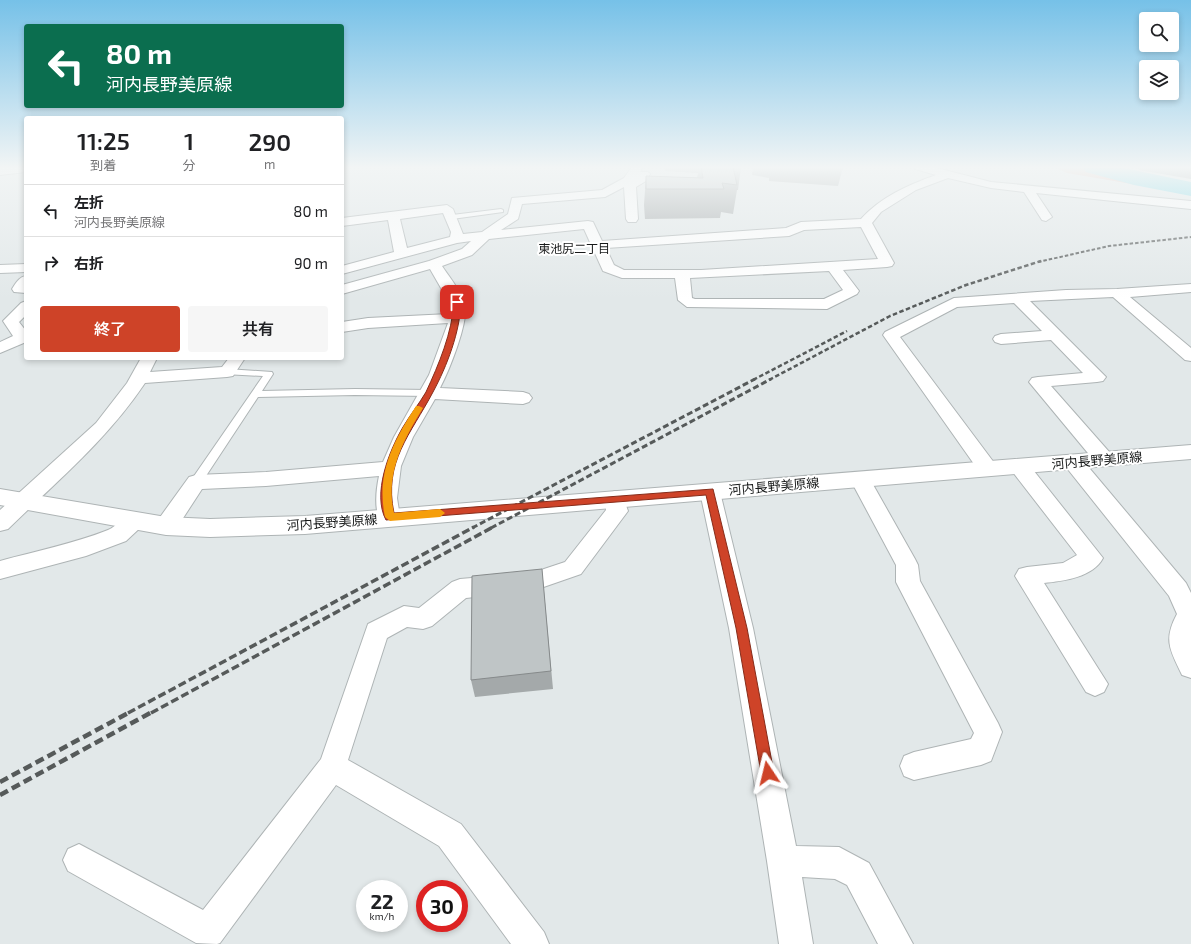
<!DOCTYPE html>
<html lang="ja">
<meta charset="utf-8">
<style>
:root{--surface:#fff;--page:#f6f6f6;--text:#202124;--muted:#757577;--line:#e0e0e0;--accent:#ce4328}
body{margin:0;font-family:"Exo 2","Noto Sans JP",sans-serif;background:var(--page);color:var(--text);height:100vh;display:flex;flex-direction:column;font-size:15px;white-space:nowrap}
*{box-sizing:border-box;margin:0}
p{font-size:13px;color:var(--muted)}
.icon{flex:none;width:22px;height:22px;fill:none;stroke:currentColor;stroke-width:2;stroke-linecap:round;stroke-linejoin:round}
.map{position:relative;flex:1;overflow:hidden}
.side{position:absolute;left:24px;top:116px;width:320px;height:244px;display:flex;flex-direction:column;background:var(--surface);border-radius:4px;box-shadow:0 2px 6px #0003}
.side>*{flex:none}
.banner{position:absolute;left:24px;top:24px;width:320px;height:84px;border-radius:4px;box-shadow:0 2px 6px #0003;background:#0b6e4f;color:#fff;overflow:hidden}
.buttons{position:absolute;left:1139px;top:12px;display:grid;gap:8px}
.buttons a{display:grid;place-items:center;width:40px;height:40px;border-radius:4px;background:var(--surface);box-shadow:0 2px 6px #0003;font-size:20px}
.speed{position:absolute;left:356px;top:880px;display:flex;gap:8px;font-size:20px;font-weight:700;text-align:center}
.speed>*{display:grid;place-content:center;width:52px;height:52px;border-radius:50%;background:var(--surface);box-shadow:0 2px 6px #0003;line-height:1}
.speed small{font-size:10px;font-weight:400}
.speed .limit{border:6px solid #d22;background:#fff;color:#111}
.pin{position:absolute;display:grid;place-items:center;width:34px;height:34px;color:#fff;margin:-17px;border-radius:8px;box-shadow:0 2px 6px #0006}
.me{position:absolute;width:44px;margin:-22px;rotate:350deg;stroke-linejoin:round;filter:drop-shadow(0 0 3px #0008)}
.turn{display:flex;align-items:center;gap:14px;height:84px;padding:0 16px;font-size:18px}
.turn .icon{width:52px;height:52px;stroke-width:2.5}
.turn b{display:block;font-size:28px;line-height:34px}
.eta{display:flex;justify-content:space-evenly;align-items:center;height:68px;text-align:center}
.eta b{font-size:24px;font-weight:600;line-height:28px}
.primary-button{display:flex;gap:8px;margin-top:auto;padding:8px 16px}
.primary-button a{flex:1;height:46px;border-radius:4px;background:var(--accent);color:#fff;font-size:16px;font-weight:600;line-height:46px;text-align:center}
.primary-button a+a{background:var(--page);color:var(--text)}
ul{padding:0;list-style:none}
li{display:flex;align-items:center;gap:12px;height:52px;padding:0 16px;border-top:1px solid var(--line)}
li div{flex:1}
li b{display:block;font-size:15px}
li em{font-style:normal}
.map>svg:first-child{display:block}
.green{fill:#eab0a3}
.lines{fill:none;stroke-linecap:round;stroke-linejoin:round}
.river{fill:#6cd5e7;fill-rule:evenodd}
.lane-casing{stroke:#aeb4b5;stroke-width:2}
.street-casing{stroke:#aeb4b5;stroke-width:2}
.secondary-casing{stroke:#aeb4b5;stroke-width:2}
.lane{fill:#fff;fill-rule:evenodd}
.street{fill:#fff;fill-rule:evenodd}
.secondary{fill:#fff;fill-rule:evenodd}
.rail-far4{stroke:#565a5a;stroke-width:2;stroke-dasharray:3.5 2;stroke-linecap:butt}
.rail-far3{stroke:#565a5a;stroke-width:2.5;stroke-dasharray:4.5 2.5;stroke-linecap:butt}
.rail-far2{stroke:#565a5a;stroke-width:3;stroke-dasharray:6 3;stroke-linecap:butt}
.rail-far1{stroke:#565a5a;stroke-width:3.5;stroke-dasharray:8 3.5;stroke-linecap:butt}
.rail{stroke:#565a5a;stroke-width:4.5;stroke-dasharray:9 4.5;stroke-linecap:butt}
.wall{fill:#a4a9aa}
.building{fill:#bfc5c6;stroke:#868a8b}
.route{fill:#ce4328;stroke:#862c1a}
.slow{fill:#f59e0b}
.labels{text-anchor:middle;stroke-width:4;stroke-linejoin:round;paint-order:stroke}
.far-neighbourhood-label{font-size:12px;fill:#181a1a;stroke:#fff}
.street-label{font-size:13px;fill:#181a1a;stroke:#fff}
</style>
<div class="map">
<svg width="1191" height="944" viewBox="0 0 1191 944">
<rect width="100%" height="100%" fill="#e2e8e9"/>
<path class="green" d="M1054,167H1113L1191,184V194L1067,173Z"/>
<g class="lines">
<path class="river" d="M1083,167H1119L1191,182V196L1134,185L1086,172Z"/>
<g class="lane-casing">
<g id="lane">
<path d="M501,209L503,210V212L452,219L449,217L452,215Z"/>
<path d="M227,369L272,372L273,374L262,391L355,389L429,390L433,393L429,396L355,395L258,397L200,485H192L191,482L192,479L263,376L224,374L223,372Z"/>
</g>
</g>
<g class="street-casing">
<g id="street">
<path d="M14,167H26V172L0,175V169Z"/>
<path d="M632,167H643L640,172H648L650,174L646,181L636,187L638,219L636,222H628L626,219L624,187L605,197L522,204L518,219L501,230L588,221L593,222L602,241L786,228L801,222L861,219C881,197 908,185 936,175L915,169L914,167H933L991,182L1191,201V209L1036,193L1052,217L1046,221L1042,220L1024,192L991,188L948,178L916,190L881,212L872,223L894,263L892,266L887,267L843,270L859,291L857,294L827,309L687,307L678,300L675,278H622L603,271L584,229L489,239L472,255L442,266C448,275 462,293 465,303C469,322 449,371 440,388L523,392L529,394L532,398L529,402L523,404L435,399L413,437L401,466L397,498L400,517L397,523L389,525L381,523C374,510 376,490 379,476L266,486L202,489L174,532L166,534L158,532L155,526L158,520L189,477L196,475L266,472L383,462L394,437L429,375L448,323L368,328L342,332V322L368,318L449,314V302L430,269L342,294V285L429,261L462,249L471,241L457,243L342,274V266L394,252L388,220L342,226V218L447,205L453,209L463,234L482,232L508,214L512,198L602,190L624,178ZM443,213L451,232L450,237L407,248L400,219ZM861,227L878,259L701,270H624L614,265L606,248L789,236L804,230ZM829,271L843,290L824,299H695L692,298L690,278Z"/>
<path d="M26,264V272L0,273V265Z"/>
<path d="M26,276V293L14,292L12,289C16,283 19,277 26,276Z"/>
<path d="M1191,284V292L1130,297L1191,348V361L1185,360L1113,297L1030,301L1106,377L1103,381L1097,382L1051,386L1111,454L1114,459L1111,464L1104,466L1097,464L1029,382L1032,378L1038,377L1083,373L1051,340L1001,344L995,342L993,339L995,336L1001,334L1042,331L1014,303L957,307L900,337L995,464L998,469L995,474L988,476L981,474L883,335L885,332L954,298L1066,290L1117,289Z"/>
<path d="M26,301V315L19,322L26,331V342L0,353V342L13,336L3,321L21,303Z"/>
<path d="M141,358H157L150,372L222,367L229,358H245L233,376L227,377L145,383C106,441 57,481 8,529L0,531V510L96,423L127,383Z"/>
<path d="M1073,455L1080,457L1186,583L1191,593V678L1182,675C1170,650 1163,640 1177,614L1169,596L1066,467L1063,462L1066,457Z"/>
<path d="M1019,459L1026,461L1103,558C1093,577 1064,581 1044,583L1108,684L1104,692L1095,696L1086,692L1015,576L1019,569L1027,567L1063,563L1077,555L1012,471L1009,466L1012,461Z"/>
<path d="M860,472L867,474L915,559L918,565L920,581L998,723L1002,732L991,761L981,765L914,780L904,776L900,766L904,756L914,752L971,739L974,733L896,582V565L850,479L853,474Z"/>
<path d="M710,485L717,487L720,492L753,628L796,846L839,847L869,863L913,944H878L847,885L835,879L802,877L813,944H779L767,861L729,628L700,492L703,487Z"/>
<path d="M615,491L622,494L628,511L581,574L532,591L466,598L432,626L423,629L407,627L387,638L348,760L461,824L544,932L549,944H511L439,846L336,785L220,943L217,944L196,943L68,871L63,860L68,849L79,844L203,910L321,759L368,624L404,606L419,608L452,582L460,579L532,573L565,562L606,510L605,499L608,494Z"/>
<path d="M133,513L141,515L144,521L141,527L126,541L86,556L0,579V561C36,551 73,544 108,530C118,526 122,516 133,513Z"/>
</g>
</g>
<g class="secondary-casing">
<g id="secondary">
<path d="M0,167H10L0,173Z"/>
<path d="M1191,445V459L305,534L210,537L166,535L0,505V489L166,517L210,519L305,516Z"/>
</g>
</g>
<use href="#lane" class="lane"/>
<use href="#street" class="street"/>
<use href="#secondary" class="secondary"/>
<path class="rail-far4" d="M1038,262L1109,246L1191,237"/>
<g class="rail-far3">
<path d="M753,380L847,331"/>
<path d="M769,380L890,316L966,285L1041,261"/>
</g>
<g class="rail-far2">
<path d="M472,528L755,379"/>
<path d="M491,528L771,379"/>
</g>
<g class="rail-far1">
<path d="M128,713L474,527"/>
<path d="M151,713L493,527"/>
</g>
<g class="rail">
<path d="M0,782L130,712"/>
<path d="M0,795L152,712"/>
</g>
</g>
<g class="wall">
<path d="M665,167H741L738,190H737L733,214L721,212L720,218L645,219L644,205L646,176L697,178L698,173L665,171Z"/>
<path d="M753,167H843L838,186L769,181V178L752,175Z"/>
<path d="M1138,167H1191V179L1139,170Z"/>
<path d="M542,569L553,689L475,697L471,680Z"/>
</g>
<g class="building">
<path d="M701,167H733L737,185L722,183L724,189H646V176L703,178Z"/>
<path d="M542,569L551,671L471,680L472,576Z"/>
</g>
<linearGradient id="sky" x2="0" y2="1"><stop stop-color="#76c1e8"/><stop offset="0.56" stop-color="#f2f5f5"/><stop offset="1" stop-color="#f2f5f5" stop-opacity="0"/></linearGradient>
<rect width="1191" height="299" fill="url(#sky)"/>
<path class="route" d="M457,300L461,302C460,332 447,366 433,392C411,434 383,462 394,513L713,489L747,628L774,773L772,778L768,780L763,778L761,773L736,628L706,495L386,520C372,494 389,451 403,427C410,415 419,404 426,392C439,364 452,333 454,302Z"/>
<path class="slow" d="M416,406H419L423,408C403,440 385,475 394,513L440,509L445,513L440,517L390,521L385,517C376,474 393,442 416,406Z"/>
<g class="labels">
<g class="far-neighbourhood-label">
<text x="574" y="253">東池尻二丁目</text>
</g>
<g class="street-label">
<text transform="translate(1097 460) rotate(-5)" y="5">河内長野美原線</text>
<text transform="translate(774 486) rotate(-5)" y="5">河内長野美原線</text>
<text transform="translate(332 522) rotate(-4)" y="5">河内長野美原線</text>
</g>
</g>
</svg>
<div class="buttons">
<a><svg class="icon" aria-label="search" viewBox="0 0 24 24"><circle cx="10" cy="10" r="6"/><path d="M15 15l6 6"/></svg></a>
<a><svg class="icon" aria-label="layers" viewBox="0 0 24 24"><path d="M12 4l9 5-9 5-9-5zM3 14l9 5 9-5"/></svg></a>
</div>
<div class="speed"><div>22<small>km/h</small></div><div class="limit">30</div></div>
<div class="pin" style="left:457px;top:302px;background:#d93025"><svg class="icon" aria-label="arrive" viewBox="0 0 24 24"><path d="M6 21V4h12l-3 4 3 4H6"/></svg></div>
<svg class="me" style="left:768px;top:773px" viewBox="-20 -20 40 40"><path d="M0-17L14 15 0 8-14 15z" fill="#ce4328" stroke="#fff" stroke-width="4"/></svg>
<div class="banner">
<div class="turn"><svg class="icon" aria-label="left" viewBox="0 0 24 24"><path d="M17 20v-9H6M10 6l-5 5 5 5"/></svg><div><b>80 m</b>河内長野美原線</div></div>
</div>
<section class="side">
<div class="eta">
<div><b>11:25</b><p>到着</p></div>
<div><b>1</b><p>分</p></div>
<div><b>290</b><p>m</p></div>
</div>
<ul>
<li><svg class="icon" aria-label="left" viewBox="0 0 24 24"><path d="M17 20v-9H6M10 6l-5 5 5 5"/></svg><div><b>左折</b><p>河内長野美原線</p></div><em>80 m</em></li>
<li><svg class="icon" aria-label="right" viewBox="0 0 24 24"><path d="M7 20v-9h11M14 6l5 5-5 5"/></svg><div><b>右折</b></div><em>90 m</em></li>
</ul>
<div class="primary-button"><a>終了</a><a>共有</a></div>
</section>
</div>
